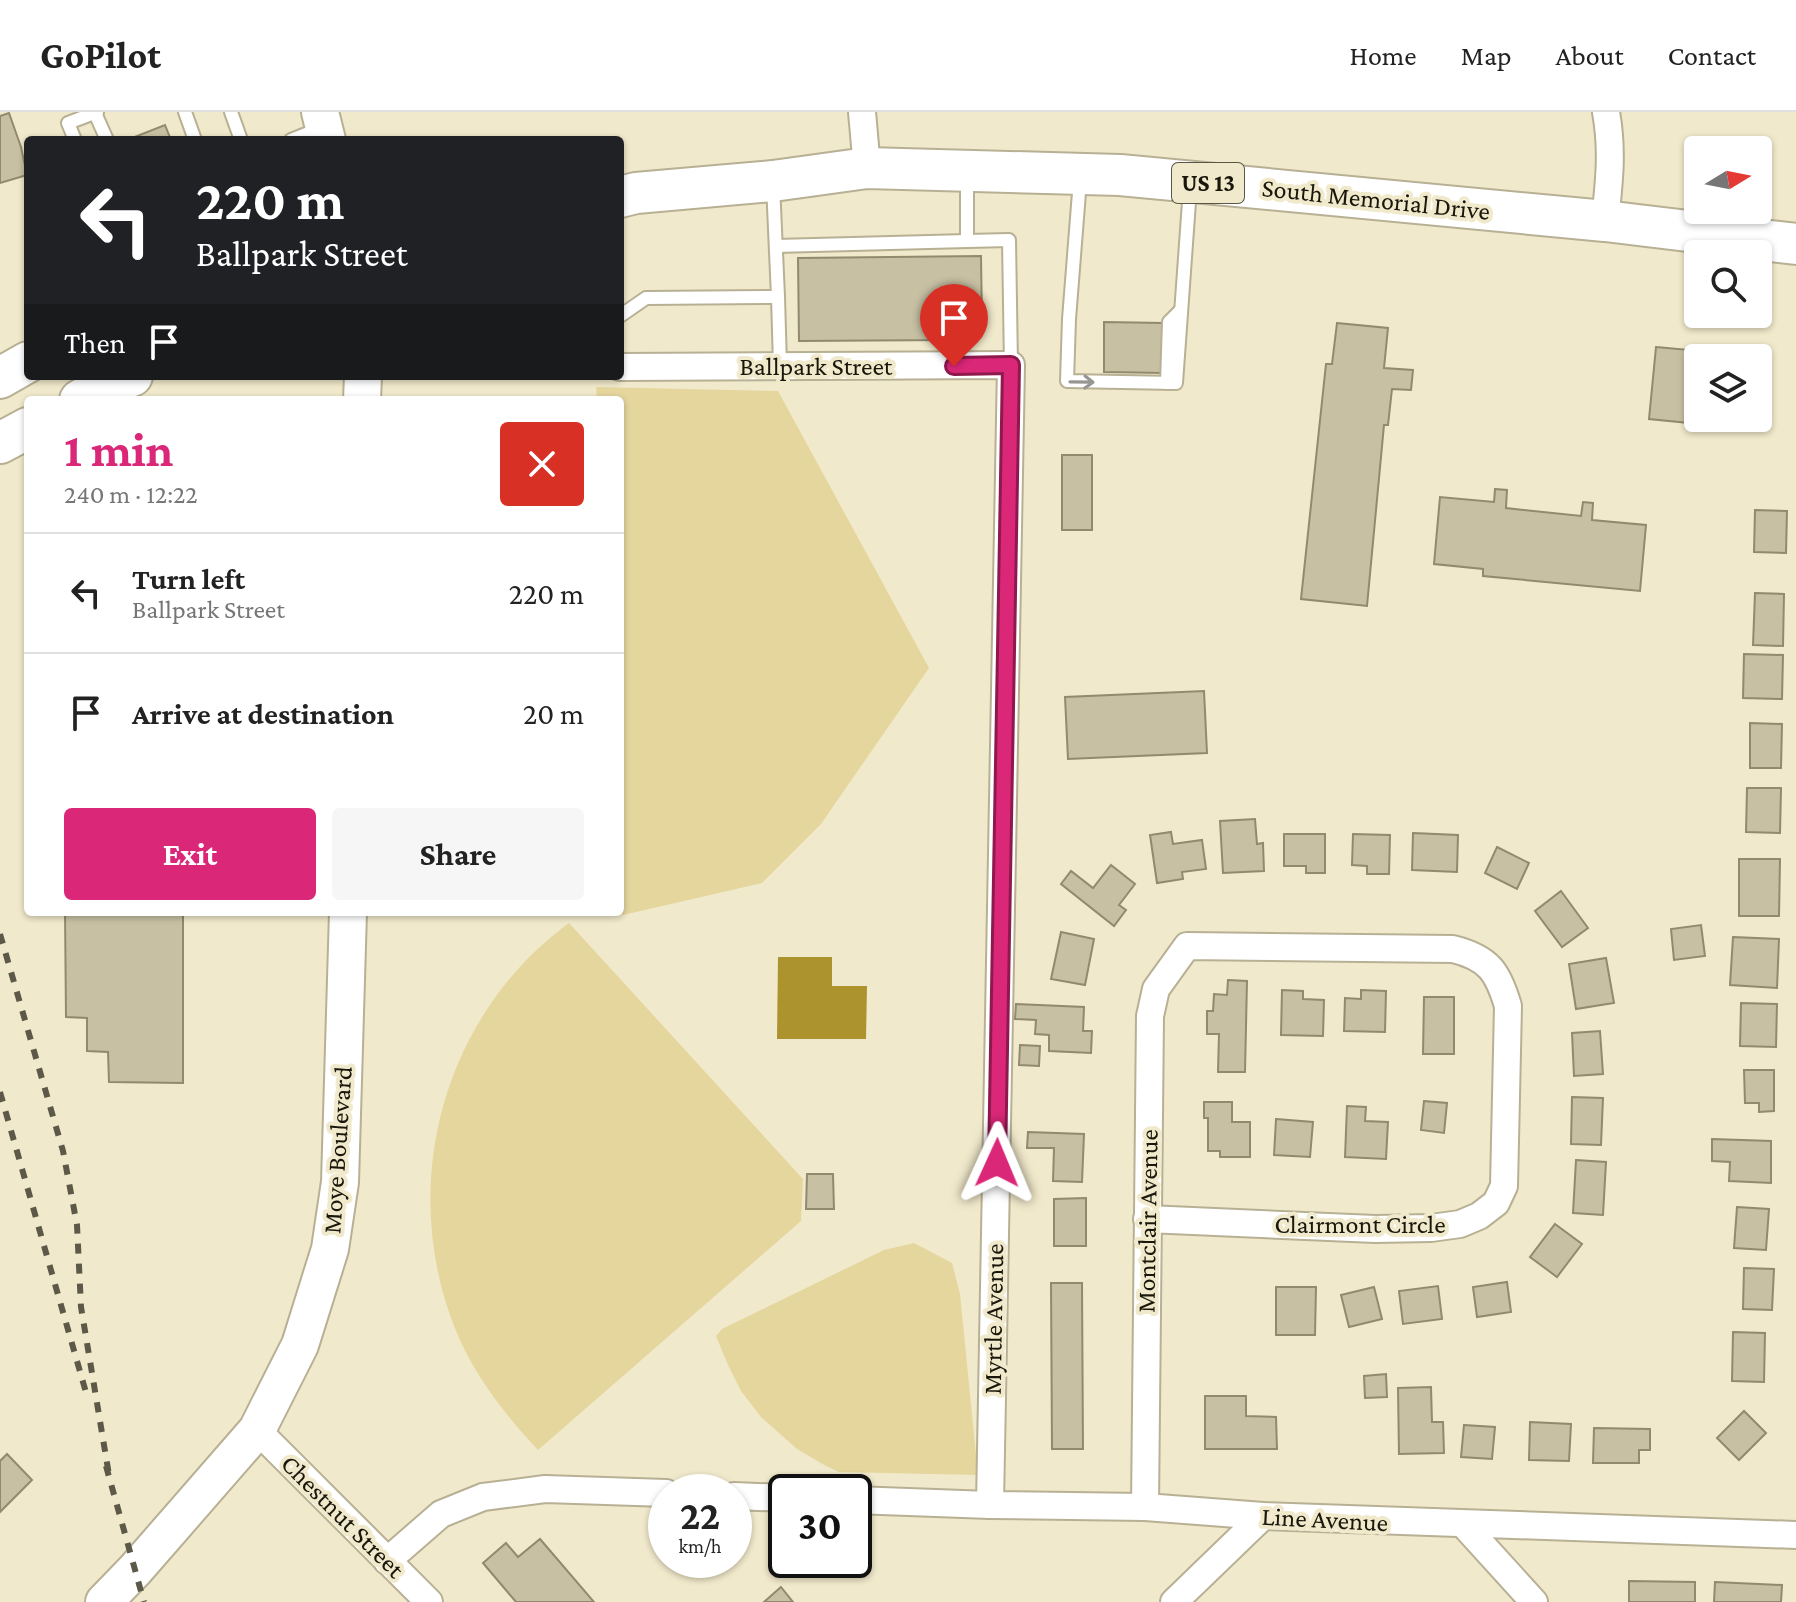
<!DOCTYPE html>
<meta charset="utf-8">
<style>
:root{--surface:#fff;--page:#f6f6f6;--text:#222;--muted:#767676;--line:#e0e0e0;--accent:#db2777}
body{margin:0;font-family:"Crimson Pro",serif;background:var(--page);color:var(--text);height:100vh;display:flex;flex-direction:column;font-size:30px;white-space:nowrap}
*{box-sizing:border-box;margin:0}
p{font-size:26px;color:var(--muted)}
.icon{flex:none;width:44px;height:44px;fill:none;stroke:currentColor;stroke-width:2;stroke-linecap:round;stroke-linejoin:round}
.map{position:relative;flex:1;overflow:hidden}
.drawer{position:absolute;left:24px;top:284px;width:600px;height:520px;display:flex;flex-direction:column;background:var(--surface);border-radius:8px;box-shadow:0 2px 6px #0004}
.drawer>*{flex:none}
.hud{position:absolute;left:24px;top:24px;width:600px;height:244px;border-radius:8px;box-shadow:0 2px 6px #0004;background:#202124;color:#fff;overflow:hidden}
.needle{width:52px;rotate:80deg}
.buttons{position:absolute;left:1684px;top:24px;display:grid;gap:16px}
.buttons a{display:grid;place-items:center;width:88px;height:88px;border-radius:8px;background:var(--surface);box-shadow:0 2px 6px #0004;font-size:40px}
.speed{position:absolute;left:648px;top:1362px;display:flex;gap:16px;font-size:40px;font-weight:700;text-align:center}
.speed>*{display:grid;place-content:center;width:104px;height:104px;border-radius:50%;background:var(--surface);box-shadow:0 2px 6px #0004;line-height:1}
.speed small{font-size:20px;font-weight:400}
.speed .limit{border:4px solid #111;border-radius:12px;background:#fff;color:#111}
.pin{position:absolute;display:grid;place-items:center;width:68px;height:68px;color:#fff;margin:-82px -34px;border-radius:50% 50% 50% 0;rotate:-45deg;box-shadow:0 0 8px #0007}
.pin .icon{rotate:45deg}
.me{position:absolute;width:88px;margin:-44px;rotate:1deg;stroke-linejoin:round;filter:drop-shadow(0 0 6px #0008)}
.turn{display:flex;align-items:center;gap:28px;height:168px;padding:0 40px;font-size:36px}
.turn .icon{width:104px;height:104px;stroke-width:2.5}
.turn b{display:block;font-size:56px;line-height:68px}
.then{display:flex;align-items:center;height:76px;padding:0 40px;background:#0003;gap:16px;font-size:30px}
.round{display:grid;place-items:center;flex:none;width:84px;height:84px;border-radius:8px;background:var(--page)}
.summary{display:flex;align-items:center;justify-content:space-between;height:136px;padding:0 40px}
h1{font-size:48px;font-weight:700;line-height:60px;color:var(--accent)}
.primary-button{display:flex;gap:16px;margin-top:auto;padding:16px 40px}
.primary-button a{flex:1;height:92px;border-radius:8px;background:var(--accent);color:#fff;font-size:32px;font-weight:700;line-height:92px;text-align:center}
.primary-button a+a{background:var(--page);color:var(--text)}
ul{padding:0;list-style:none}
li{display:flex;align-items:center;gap:24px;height:120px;padding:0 40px;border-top:2px solid var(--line)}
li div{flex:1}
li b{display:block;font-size:30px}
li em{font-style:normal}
header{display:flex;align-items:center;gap:48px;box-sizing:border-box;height:112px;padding:0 40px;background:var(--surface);border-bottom:2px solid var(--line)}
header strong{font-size:38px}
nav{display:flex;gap:44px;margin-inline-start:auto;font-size:28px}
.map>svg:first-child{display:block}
.green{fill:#e5d69e}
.water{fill:#ac932d}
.building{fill:#c7c0a3;stroke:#918a6e;stroke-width:2}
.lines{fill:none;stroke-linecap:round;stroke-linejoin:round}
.lane-casing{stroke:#b8b094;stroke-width:16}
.street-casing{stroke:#b8b094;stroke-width:30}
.secondary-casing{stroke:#b8b094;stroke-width:40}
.primary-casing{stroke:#b8b094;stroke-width:44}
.lane{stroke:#fff;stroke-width:12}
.street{stroke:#fff;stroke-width:26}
.secondary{stroke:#fff;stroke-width:36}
.primary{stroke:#fff;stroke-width:40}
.rail{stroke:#5d5948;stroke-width:6;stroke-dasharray:10 10;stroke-linecap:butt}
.oneway{stroke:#989692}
.route-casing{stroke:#8e194d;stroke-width:20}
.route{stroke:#db2777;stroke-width:14}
.labels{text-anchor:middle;stroke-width:8;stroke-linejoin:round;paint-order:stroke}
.shield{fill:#f1e9cb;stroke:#5a5545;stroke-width:2}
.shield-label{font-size:24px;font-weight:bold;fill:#19160c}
.street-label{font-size:26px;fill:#19160c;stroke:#f1e9cb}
</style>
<header>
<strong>GoPilot</strong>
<nav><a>Home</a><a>Map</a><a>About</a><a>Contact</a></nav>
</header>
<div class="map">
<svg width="1796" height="1490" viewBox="0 0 1796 1490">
<rect width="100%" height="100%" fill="#f1e9cb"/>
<g class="green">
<path d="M596,275L778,279L929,556L821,712L762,771L623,803L620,800V288H597Z"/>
<path d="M569,811L803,1067L801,1109L538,1338C506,1304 474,1263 456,1219C397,1074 442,904 569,811Z"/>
<path d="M914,1131L952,1151L960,1182L978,1363L839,1360L826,1354L797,1337L761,1305L741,1279L728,1253L716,1224L722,1217L884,1138Z"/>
</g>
<path class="water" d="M778,845H832V874H867L866,927H777Z"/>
<g class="building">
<path d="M9,1L21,35L27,63L0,71V4Z"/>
<path d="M165,13L171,28H127Z"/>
<path d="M981,144L982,211L950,212V228L799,229L798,146Z"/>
<path d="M1104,210L1164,211L1163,261L1104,260Z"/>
<path d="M1337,211L1388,216L1384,256L1413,258L1411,278L1392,277L1388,313H1384L1367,494L1301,487L1326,252H1332Z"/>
<path d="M1656,235L1756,244L1755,246H1698V306H1750L1749,317L1649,307Z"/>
<rect x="1062" y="343" width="30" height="75"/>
<path d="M1495,377L1507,378L1506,396L1581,404L1583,390L1593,391L1592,408L1646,413L1640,479L1483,464V457L1434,452L1440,385L1494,390Z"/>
<path d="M1755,398L1787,399L1786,441L1754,440Z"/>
<path d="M1755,481L1784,482L1783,534L1753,533Z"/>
<path d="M1744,542L1783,543L1782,587L1743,586Z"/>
<path d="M1204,579L1207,641L1068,647L1065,585Z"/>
<path d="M1750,611L1782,612L1781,656H1750Z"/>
<path d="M1747,676H1781L1780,721L1746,720Z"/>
<path d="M1255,707L1257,732L1263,731L1264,759L1223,761L1220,709Z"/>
<path d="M1171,720L1173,732L1202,728L1206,757L1182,760L1183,767L1157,771L1150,723Z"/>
<path d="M1413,721L1458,723L1457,760L1412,758Z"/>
<path d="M1284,722H1325V761H1306V754H1284Z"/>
<path d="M1353,722L1390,723L1389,762H1367V754L1352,753Z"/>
<path d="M1497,735L1529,751L1517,777L1485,761Z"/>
<path d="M1739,747H1780L1779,804H1739Z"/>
<path d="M1111,753L1135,772L1119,793L1126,798L1114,814L1061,772L1071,759L1093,776Z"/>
<path d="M1561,779L1588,816L1562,835L1535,799Z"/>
<path d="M65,800H183V971L109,970L108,940L87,939V906L66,905Z"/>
<path d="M1701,813L1705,844L1674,848L1671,817Z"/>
<path d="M1061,820L1094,827L1085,873L1051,867Z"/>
<path d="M1733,825L1779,827L1777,876L1730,873Z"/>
<path d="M1606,846L1614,891L1576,897L1569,852Z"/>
<path d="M1228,868L1247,869L1245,960H1218L1219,922H1207V899H1213L1214,882L1227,883Z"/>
<path d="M1282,878L1303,879V887L1324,888L1323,924L1281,923Z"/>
<path d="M1361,878L1386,879L1385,920L1344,919L1345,886L1361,887Z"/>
<path d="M1424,885H1454V942H1423Z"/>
<path d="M1741,891L1777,892L1776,935L1740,934Z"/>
<path d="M1016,892L1084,895L1083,919H1092L1091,941L1049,939V923L1035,922L1036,908L1015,907Z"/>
<path d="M1600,919L1603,962L1574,964L1572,921Z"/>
<path d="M1020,933L1040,934L1039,954L1019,953Z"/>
<path d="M1744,958H1774V999L1759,1000V991H1745Z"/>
<path d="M1572,985L1603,986L1601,1033L1571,1032Z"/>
<path d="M1424,989L1447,991L1444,1021L1421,1018Z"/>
<path d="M1204,990H1232V1010H1250V1045H1220V1039H1208V1006H1204Z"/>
<path d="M1347,994L1366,995L1365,1009L1388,1010L1386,1047L1345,1045Z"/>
<path d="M1276,1007L1313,1010L1310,1045L1274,1043Z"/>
<path d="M1028,1020L1084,1022L1082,1070L1053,1069L1054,1036H1027Z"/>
<path d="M1712,1027L1771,1029V1071L1729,1069L1730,1050L1712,1049Z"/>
<path d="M1576,1048L1606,1050L1603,1103L1573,1101Z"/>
<path d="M807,1062H833L834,1097H806Z"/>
<path d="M1086,1086V1134H1054V1087Z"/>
<path d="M1737,1095L1769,1097L1766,1138L1734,1136Z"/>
<path d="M1555,1112L1582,1132L1557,1165L1530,1145Z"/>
<path d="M1744,1156L1774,1157L1772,1198L1743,1197Z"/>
<path d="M1507,1170L1511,1200L1477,1205L1473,1175Z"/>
<path d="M1051,1171H1082L1083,1337H1052Z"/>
<path d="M1438,1174L1442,1207L1403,1212L1399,1179Z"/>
<path d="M1276,1175H1316L1315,1223H1276Z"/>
<path d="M1374,1175L1382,1207L1349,1215L1341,1183Z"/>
<path d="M1733,1220L1765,1221L1764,1270L1732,1269Z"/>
<path d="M1386,1262L1387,1285L1365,1286L1364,1264Z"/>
<path d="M1431,1275L1432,1310H1443L1444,1341L1399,1342L1398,1276Z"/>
<path d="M1205,1284H1246V1304L1276,1305L1277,1337H1205Z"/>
<path d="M1744,1299L1766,1321L1739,1348L1717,1326Z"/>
<path d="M1530,1310L1571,1312L1569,1349L1529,1348Z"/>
<path d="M1464,1313L1495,1315L1492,1347L1461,1345Z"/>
<path d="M1594,1316L1650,1317V1338H1639V1351H1593Z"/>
<path d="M7,1342L32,1368L0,1400V1349Z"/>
<path d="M540,1427L594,1490H516L483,1451L506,1431L518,1445Z"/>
<path d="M1629,1469L1695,1470V1490H1629Z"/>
<path d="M1715,1470L1782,1473L1781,1490H1714Z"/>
<path d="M781,1475L793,1490H764Z"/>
</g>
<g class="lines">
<g class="lane-casing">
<g id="lane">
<path d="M185,0L195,28"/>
<path d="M231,0L241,28"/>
<path d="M95,1L107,28"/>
<path d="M75,28L68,11L97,0"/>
<path d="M291,28L321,16"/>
<path d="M967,65V129L1009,128L1011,253"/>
<path d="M1080,68L1069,207L1067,269L1176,271L1190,76"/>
<path d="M776,134L967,129"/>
<path d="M778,185L780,254"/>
<path d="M620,204L646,186L778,185L773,72"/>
<path d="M1167,271L1169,210L1181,198"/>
</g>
</g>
<g class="street-casing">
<g id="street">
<path d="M862,0L867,56"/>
<path d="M1605,109C1609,71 1613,39 1606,0"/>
<path d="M620,255L1011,253L990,1393"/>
<path d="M257,1318L429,1490"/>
<path d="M734,1384L786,1386"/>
<path d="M854,1388L990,1393L1145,1395L1263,1404L1796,1423"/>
<path d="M1145,1395L1150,904L1156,877L1187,834L1453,837C1489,846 1498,860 1508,894L1504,1074L1496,1091L1479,1104L1460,1112L1431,1116L1375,1117L1147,1107"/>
<path d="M1464,1413L1534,1490"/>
<path d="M387,1449L441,1402L483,1385L545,1377L666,1381"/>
<path d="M1174,1490L1263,1404"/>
</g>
</g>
<g class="secondary-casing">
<g id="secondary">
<path d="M320,0L327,28"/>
<path d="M362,288L363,264"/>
<path d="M104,1490L135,1458L257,1318L300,1233L330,1137L340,1070L348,800"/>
</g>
</g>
<g class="primary-casing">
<g id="primary">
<path d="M620,85L636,81L773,69L867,56L1120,63L1605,109L1796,132"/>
<path d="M0,266L28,250"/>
<path d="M80,288L104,275L132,264"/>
<path d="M0,331L28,316"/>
</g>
</g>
<use href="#lane" class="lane"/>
<use href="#street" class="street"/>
<use href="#secondary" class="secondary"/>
<use href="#primary" class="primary"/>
<g class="rail">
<path d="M0,822L63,1039L77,1113L81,1195L109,1363"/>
<path d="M0,980L87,1284"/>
<path d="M106,1354L144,1490"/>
</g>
</g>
<defs><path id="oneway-shaft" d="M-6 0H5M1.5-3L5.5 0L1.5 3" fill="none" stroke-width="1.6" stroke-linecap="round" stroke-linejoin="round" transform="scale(2)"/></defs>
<use class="oneway" href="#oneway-shaft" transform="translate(1082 270) rotate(1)"/>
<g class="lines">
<g class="route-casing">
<path id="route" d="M954,254L1011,253L997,1051"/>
</g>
<use href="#route" class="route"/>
</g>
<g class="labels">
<rect class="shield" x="1172" y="51" width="72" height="40" rx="6"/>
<g class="shield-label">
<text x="1208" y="79">US 13</text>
</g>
<g class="street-label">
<text transform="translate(1376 87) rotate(6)" y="9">South Memorial Drive</text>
<text x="816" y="263">Ballpark Street</text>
<text transform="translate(337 1038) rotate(-86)" y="9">Moye Boulevard</text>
<text transform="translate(1147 1109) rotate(-89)" y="9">Montclair Avenue</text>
<text x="1360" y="1121">Clairmont Circle</text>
<text transform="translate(993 1207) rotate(-89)" y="9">Myrtle Avenue</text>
<text transform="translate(343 1404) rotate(45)" y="9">Chestnut Street</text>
<text transform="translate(1325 1407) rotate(3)" y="9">Line Avenue</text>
</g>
</g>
</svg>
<div class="buttons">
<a><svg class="needle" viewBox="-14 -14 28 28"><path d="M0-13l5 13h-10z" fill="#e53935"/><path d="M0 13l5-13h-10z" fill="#767676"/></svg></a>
<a><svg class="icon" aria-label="search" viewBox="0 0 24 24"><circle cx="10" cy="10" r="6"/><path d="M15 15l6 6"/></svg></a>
<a><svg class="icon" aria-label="layers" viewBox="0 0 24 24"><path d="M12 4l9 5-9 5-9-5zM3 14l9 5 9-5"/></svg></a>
</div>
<div class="speed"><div>22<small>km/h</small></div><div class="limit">30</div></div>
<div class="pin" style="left:954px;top:254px;background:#d93025"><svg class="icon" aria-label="arrive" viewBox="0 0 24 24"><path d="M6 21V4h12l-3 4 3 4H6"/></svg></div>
<svg class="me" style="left:997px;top:1051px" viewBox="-20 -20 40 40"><path d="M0-17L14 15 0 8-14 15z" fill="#db2777" stroke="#fff" stroke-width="4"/></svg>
<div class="hud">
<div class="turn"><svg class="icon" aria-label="left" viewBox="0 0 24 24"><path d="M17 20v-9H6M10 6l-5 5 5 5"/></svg><div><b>220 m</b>Ballpark Street</div></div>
<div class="then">Then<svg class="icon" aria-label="arrive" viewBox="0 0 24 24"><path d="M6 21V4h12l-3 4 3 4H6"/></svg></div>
</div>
<section class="drawer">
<div class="summary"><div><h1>1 min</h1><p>240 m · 12:22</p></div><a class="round" style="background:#d93025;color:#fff"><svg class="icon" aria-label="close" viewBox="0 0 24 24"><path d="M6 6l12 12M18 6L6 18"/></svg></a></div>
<ul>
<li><svg class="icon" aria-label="left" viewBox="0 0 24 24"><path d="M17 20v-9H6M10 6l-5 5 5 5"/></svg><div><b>Turn left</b><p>Ballpark Street</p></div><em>220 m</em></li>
<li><svg class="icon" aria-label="arrive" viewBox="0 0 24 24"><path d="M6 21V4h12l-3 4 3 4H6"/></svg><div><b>Arrive at destination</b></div><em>20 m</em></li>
</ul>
<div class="primary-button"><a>Exit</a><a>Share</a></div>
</section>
</div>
